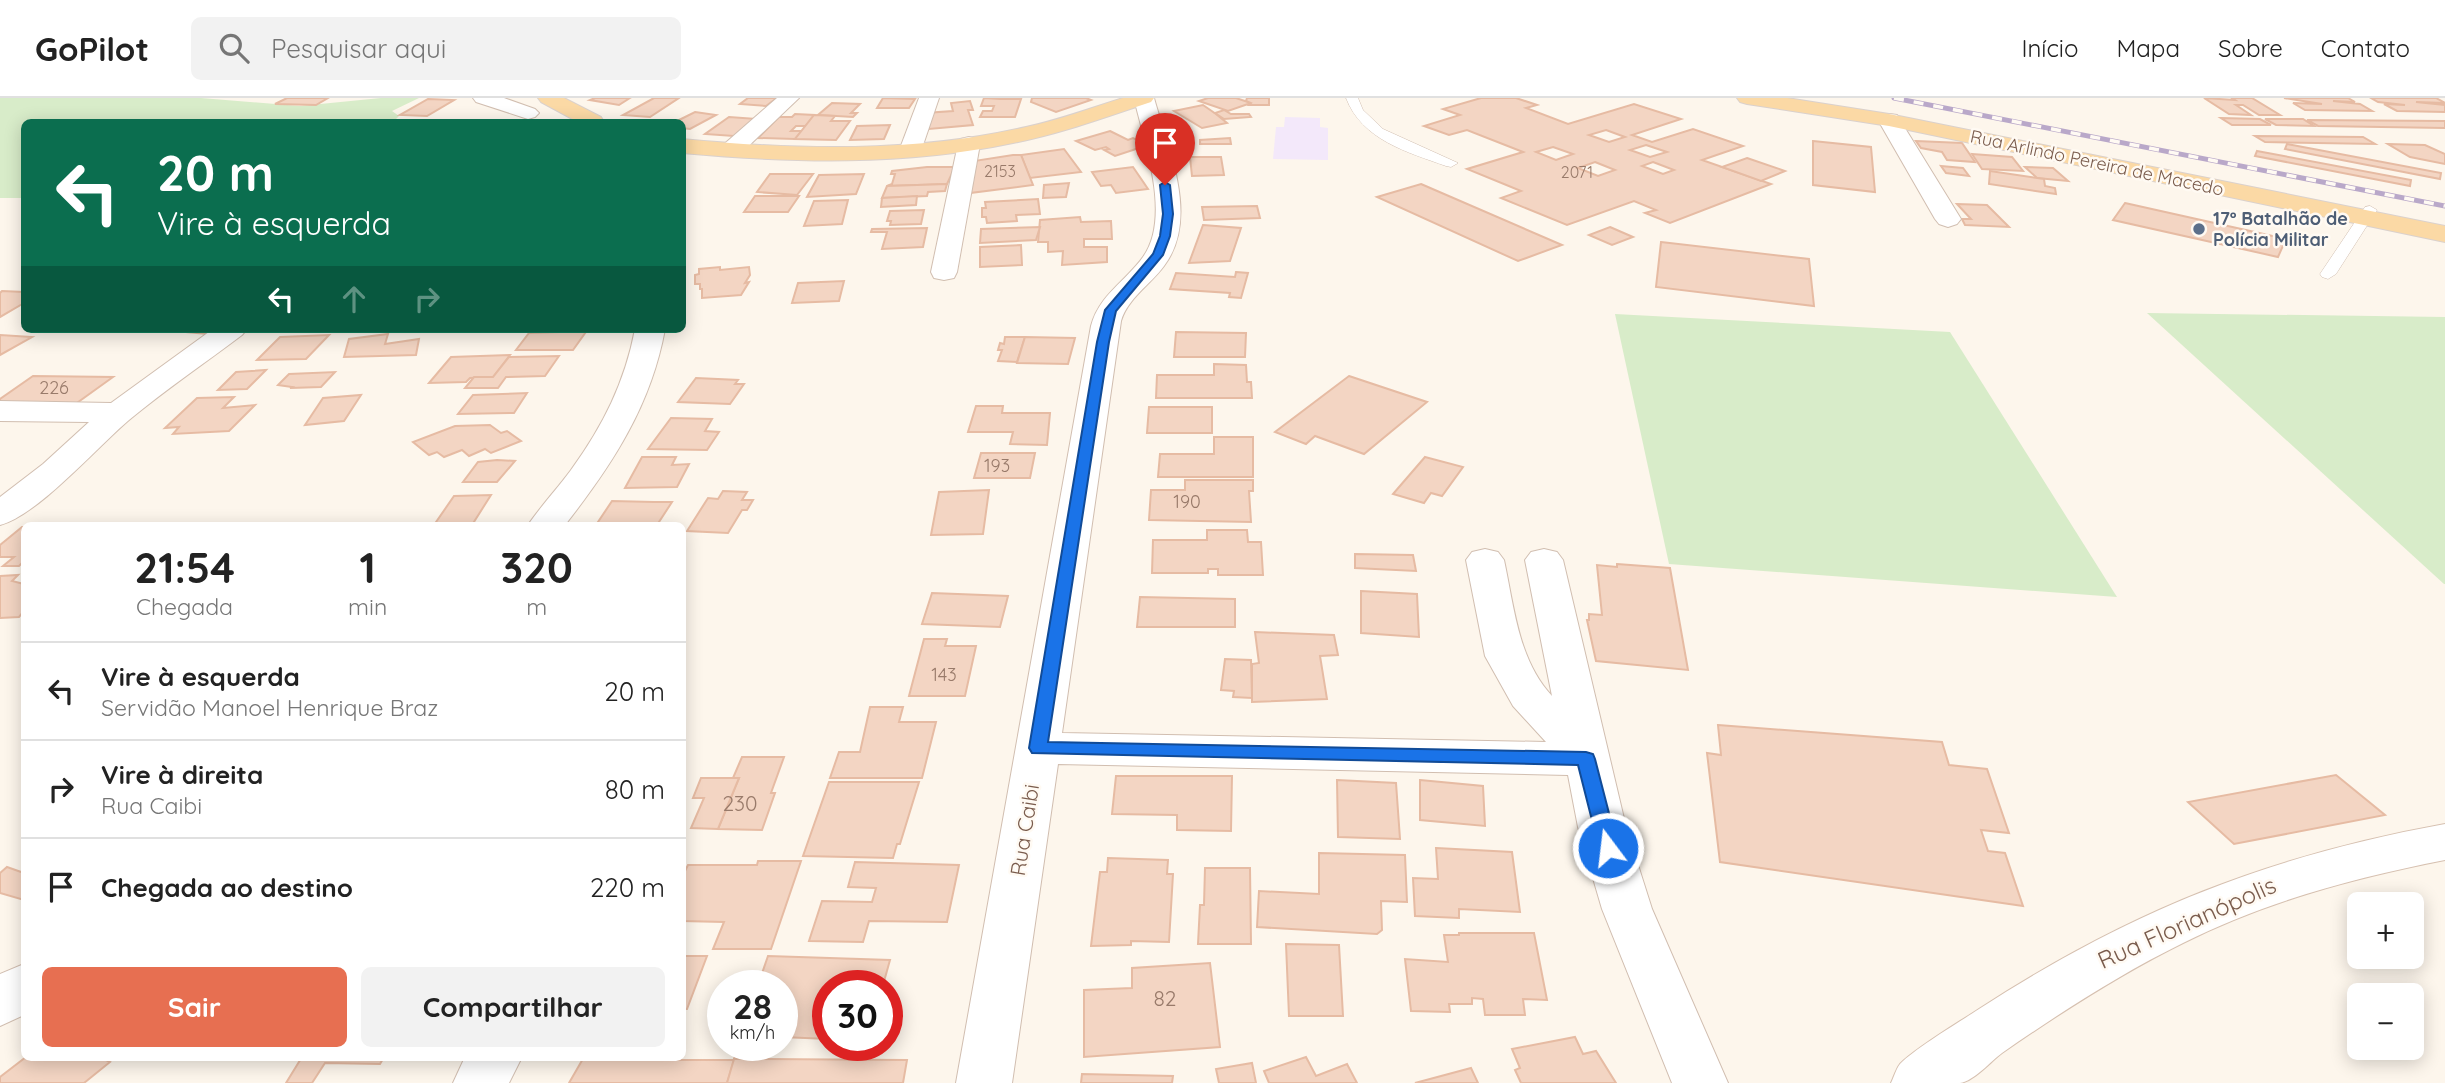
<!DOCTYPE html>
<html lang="pt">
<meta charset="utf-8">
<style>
:root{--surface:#fff;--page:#f2f2f2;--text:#222;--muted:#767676;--line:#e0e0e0;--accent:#e76f51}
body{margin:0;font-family:Quicksand,sans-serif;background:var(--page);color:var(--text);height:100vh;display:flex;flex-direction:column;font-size:26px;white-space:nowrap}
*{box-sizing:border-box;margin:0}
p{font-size:23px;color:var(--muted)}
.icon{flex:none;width:38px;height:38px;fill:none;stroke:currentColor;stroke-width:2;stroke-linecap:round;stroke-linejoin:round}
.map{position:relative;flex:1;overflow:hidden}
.drawer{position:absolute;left:21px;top:424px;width:665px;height:539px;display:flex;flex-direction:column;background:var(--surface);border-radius:10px;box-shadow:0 4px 18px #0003}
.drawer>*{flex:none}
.guide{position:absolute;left:21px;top:21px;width:665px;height:214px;border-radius:10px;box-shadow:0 4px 18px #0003;background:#0b6e4f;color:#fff;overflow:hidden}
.fabs{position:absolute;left:2347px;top:794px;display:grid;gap:14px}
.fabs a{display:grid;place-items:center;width:77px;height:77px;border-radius:10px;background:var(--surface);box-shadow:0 4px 18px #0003;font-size:35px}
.speed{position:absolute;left:707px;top:872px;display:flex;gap:14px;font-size:35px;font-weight:700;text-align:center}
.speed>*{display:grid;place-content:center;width:91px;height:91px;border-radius:50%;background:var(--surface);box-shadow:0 4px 18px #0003;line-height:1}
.speed small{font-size:18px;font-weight:400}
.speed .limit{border:10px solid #d22;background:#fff;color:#111}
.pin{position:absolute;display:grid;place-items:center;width:60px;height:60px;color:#fff;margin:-72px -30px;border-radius:50% 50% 50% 0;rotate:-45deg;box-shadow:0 0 7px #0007}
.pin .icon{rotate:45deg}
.me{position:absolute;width:77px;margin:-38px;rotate:345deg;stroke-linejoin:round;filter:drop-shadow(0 0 5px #0008)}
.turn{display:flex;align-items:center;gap:24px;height:147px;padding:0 21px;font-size:32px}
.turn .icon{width:91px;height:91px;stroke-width:2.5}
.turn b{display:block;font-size:49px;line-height:60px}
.lanes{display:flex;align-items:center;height:66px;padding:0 21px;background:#0003;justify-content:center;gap:35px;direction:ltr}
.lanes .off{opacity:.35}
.eta{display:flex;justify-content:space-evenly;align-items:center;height:119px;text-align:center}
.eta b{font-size:42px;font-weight:700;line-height:49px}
.primary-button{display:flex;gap:14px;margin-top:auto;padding:14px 21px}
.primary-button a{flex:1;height:80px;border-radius:10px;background:var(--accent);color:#fff;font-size:28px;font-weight:700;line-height:80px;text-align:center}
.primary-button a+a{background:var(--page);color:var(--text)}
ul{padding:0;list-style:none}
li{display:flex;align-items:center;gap:21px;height:98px;padding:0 21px;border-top:2px solid var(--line)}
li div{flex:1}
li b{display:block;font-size:26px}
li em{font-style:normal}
header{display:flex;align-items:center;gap:42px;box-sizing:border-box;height:98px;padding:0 35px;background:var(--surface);border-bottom:2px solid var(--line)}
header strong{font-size:33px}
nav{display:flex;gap:38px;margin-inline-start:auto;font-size:24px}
.search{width:490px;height:63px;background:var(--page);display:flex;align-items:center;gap:18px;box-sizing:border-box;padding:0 24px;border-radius:10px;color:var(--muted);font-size:26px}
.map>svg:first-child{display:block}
.education{fill:#f3e8fa}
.green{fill:#d8ecc9}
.building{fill:#f3d5c3;stroke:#e6bba3;stroke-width:2;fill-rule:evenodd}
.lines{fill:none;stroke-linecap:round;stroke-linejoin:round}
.lane-casing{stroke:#d1beb0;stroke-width:1}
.street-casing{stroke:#d1beb0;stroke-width:2}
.secondary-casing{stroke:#d6c0b0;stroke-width:2}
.primary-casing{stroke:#dad1cd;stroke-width:2}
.lane{fill:#fff;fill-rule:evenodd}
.street{fill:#fff;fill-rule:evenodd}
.secondary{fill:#fff;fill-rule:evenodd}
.primary{fill:#fbd9a5;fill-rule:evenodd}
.rail-casing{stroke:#b9a8c9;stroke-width:5}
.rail{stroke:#fffaf3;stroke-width:3.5;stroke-dasharray:10;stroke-linecap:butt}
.route{fill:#1a73e8;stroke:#114b97;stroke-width:2}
.service-dot{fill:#5c6f8a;stroke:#fffaf3;stroke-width:2.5}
.labels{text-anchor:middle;stroke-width:5;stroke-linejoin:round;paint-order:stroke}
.far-number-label{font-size:16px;fill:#987a6a}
.far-street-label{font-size:18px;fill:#7a5c4d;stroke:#fffaf3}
.far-service-label{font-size:18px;font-weight:bold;fill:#4e5e75;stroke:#fffaf3;text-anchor:start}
.number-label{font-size:18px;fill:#987a6a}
.near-number-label{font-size:21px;fill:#987a6a}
.street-label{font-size:21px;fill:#7a5c4d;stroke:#fffaf3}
.near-street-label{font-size:24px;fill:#7a5c4d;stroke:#fffaf3}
</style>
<header>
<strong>GoPilot</strong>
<div class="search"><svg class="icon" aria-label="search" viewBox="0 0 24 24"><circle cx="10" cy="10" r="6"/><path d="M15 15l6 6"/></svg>Pesquisar aqui</div>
<nav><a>Início</a><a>Mapa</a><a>Sobre</a><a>Contato</a></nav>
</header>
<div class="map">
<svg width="2445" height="985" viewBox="0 0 2445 985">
<rect width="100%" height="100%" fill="#fdf6ec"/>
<path class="education" d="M1285,19L1320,20V29L1328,30V62L1273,61L1276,29H1284Z"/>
<g class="green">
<path d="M0,0H201L300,8L381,0H419L392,13L399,18L393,24H24V100H0Z"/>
<path d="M2147,215L2445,219V486H2444Z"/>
<path d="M1615,216L1950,234L2117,499L1669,466Z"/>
</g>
<g class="building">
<path d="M287,0H328L316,7L275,6Z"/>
<path d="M630,0L619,7L590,2L595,0Z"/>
<path d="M654,0H679L650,19L623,17Z"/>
<path d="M748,0H777L766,8L740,6Z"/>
<path d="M883,0L915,1L909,10H877Z"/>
<path d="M984,0L1000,1H1021L1015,19H980L983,13H992L994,8H981Z"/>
<path d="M1032,0H1086L1091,2L1056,14L1031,4Z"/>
<path d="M1208,0H1236L1251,5L1228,13L1199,3Z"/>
<path d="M1247,0H1269V7H1249L1251,5L1246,3Z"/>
<path d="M1481,0H1516L1537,7L1526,10L1568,26L1634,6L1681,21L1632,37L1652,44L1693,31L1743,48L1702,62L1771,86L1670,125L1645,115L1656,112L1634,103L1567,127L1501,100L1521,93L1467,71L1523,54L1467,32L1449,37L1424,28L1460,17L1443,11ZM1606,32L1625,39L1609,44L1589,37ZM1646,47L1667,54L1650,59L1630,52ZM1553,49L1573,56L1556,62L1536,54ZM1595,64L1615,72L1598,78L1578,70ZM1653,64L1674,72L1663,76L1642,68Z"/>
<path d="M2204,0L2235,2L2232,0H2252L2280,17H2259L2243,7H2236L2251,17L2229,16Z"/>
<path d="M2284,0H2348L2355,4L2333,3L2360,6L2372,13L2305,12L2293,5L2322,6Z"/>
<path d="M2371,0H2436L2445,5L2416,4L2445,7V14L2397,13L2384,6L2405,7L2378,4Z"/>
<path d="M428,1L454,2L427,18L400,17Z"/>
<path d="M970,3L973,12H968L973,27L929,31L925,15L953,13L951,5Z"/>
<path d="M832,5L860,6L851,15H857L853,19L818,17Z"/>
<path d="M1203,7L1216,16L1227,25L1202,30L1174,13Z"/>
<path d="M1224,12L1231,16H1249L1251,19L1224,21L1215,15Z"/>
<path d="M695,14L716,17L690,31L682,30V24H675Z"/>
<path d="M795,16L814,17L806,28H796L791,33H802L795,41L758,40L779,19H792Z"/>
<path d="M814,17L835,18L831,23H850L836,42L795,41Z"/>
<path d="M729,19L757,21L734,38L705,36Z"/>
<path d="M2221,20L2260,21L2271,27H2232Z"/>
<path d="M2265,21H2303L2314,28L2276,27Z"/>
<path d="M2307,22L2445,23V30L2318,28Z"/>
<path d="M890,27L884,41L850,42L857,28Z"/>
<path d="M1110,33L1128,42L1133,40L1148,47L1115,58L1104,52L1109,51L1106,49L1095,52L1076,43Z"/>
<path d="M2255,38L2363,39L2375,46L2265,44Z"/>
<path d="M1230,40L1231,46H1200V42Z"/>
<path d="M1813,43L1871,49L1875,94L1813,87Z"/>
<path d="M1916,43L1962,45L1975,64L1947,62L1942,54L1921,50Z"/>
<path d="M2287,46L2441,75L2440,81L2285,51Z"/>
<path d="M2388,46L2425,47L2445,56V66L2410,59Z"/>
<path d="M1064,51L1081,74L1030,80L1021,57Z"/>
<path d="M2257,53L2411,82L2410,88L2255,58Z"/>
<path d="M1972,56L2012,59L2023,73L1982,71Z"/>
<path d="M1013,57H1021L1033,87L970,95L974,63Z"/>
<path d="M1190,59H1221L1224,77L1192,78Z"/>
<path d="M1747,60L1785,73L1761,83L1722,69Z"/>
<path d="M1941,68L1963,70L1969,78L1946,75Z"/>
<path d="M927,69H955L947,86L887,88L892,86L895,76H891L892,73Z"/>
<path d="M1133,69L1148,91L1116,95L1111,87L1101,88L1092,74Z"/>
<path d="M2025,69L2053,70L2068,83L2037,80Z"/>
<path d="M1990,73L2044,81L2045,88L2055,90L2056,96L1989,86Z"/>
<path d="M770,76H813L797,97L757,94Z"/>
<path d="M864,76L856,96L807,99L819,77Z"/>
<path d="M1069,85L1066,99L1043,100L1044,87Z"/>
<path d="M947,86L945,93L928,94L927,98L882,100L887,88Z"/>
<path d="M1421,86L1562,147L1518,163L1377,99Z"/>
<path d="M755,98H799L788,114H744Z"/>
<path d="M917,98L916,107L881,109L882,100Z"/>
<path d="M1038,101L1040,116L1016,117L1017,123L987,125L986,119H982V110H986L985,104Z"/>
<path d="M848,102L842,126L804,128L814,103Z"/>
<path d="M2125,105L2286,141L2278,159L2113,122Z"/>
<path d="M1957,106L1987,107L2009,129L1965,127L1962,121H1971Z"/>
<path d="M1257,108L1260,120L1204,122L1202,109Z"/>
<path d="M924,112L921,126L890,127L891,123H887L890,113Z"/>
<path d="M1080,119L1081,124L1111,123L1112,141H1084V149H1107V164L1062,167L1063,153L1048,154V144H1038L1040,122Z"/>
<path d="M1203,127L1241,130L1230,163L1189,165Z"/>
<path d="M1040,129L1036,142L980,145L981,131Z"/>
<path d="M1610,129L1633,139L1612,147L1589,137Z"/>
<path d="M927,130L923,149L882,151L887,134H871L872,131Z"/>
<path d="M1661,144L1809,161L1814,208L1656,189Z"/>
<path d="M1021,147L1022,167L980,169V149Z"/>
<path d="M720,169V172L749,169L750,177L745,185L749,184L741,197L702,200V191H700V186H695V177L699,176V171Z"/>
<path d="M1236,174L1248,175L1241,200L1229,199L1230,195L1170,191L1176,175L1235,179Z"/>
<path d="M844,183L839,203L792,205L798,185Z"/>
<path d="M2,193L24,194V205L0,219V195Z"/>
<path d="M151,231H214L208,236Z"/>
<path d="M562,231H588L573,252H516L529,235L559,234Z"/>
<path d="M1176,234L1246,235L1245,259H1174Z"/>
<path d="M388,236L385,246L419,241L416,257L344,259L349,241Z"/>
<path d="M0,237L32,239L0,257Z"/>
<path d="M329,237L306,261L257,262L280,239Z"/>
<path d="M1005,239H1025L1017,264L998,263L1002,252H998L1000,245L1004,246Z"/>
<path d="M1025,239L1075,240L1068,266L1017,265Z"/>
<path d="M510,257L493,279L470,280L466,284L429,285L451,259Z"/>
<path d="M559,258L545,278L506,279L498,290H465L474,279H493L509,259Z"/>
<path d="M1214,266L1246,267L1247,284H1251L1252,300H1156L1157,277H1214Z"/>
<path d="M266,272L247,291L218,292L236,274Z"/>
<path d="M335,274L321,289L290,290L292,289L278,287L289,276Z"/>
<path d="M33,278L113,279L74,307L0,304V301Z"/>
<path d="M1349,278L1427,304L1364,356L1315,338L1306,346L1275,334Z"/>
<path d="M696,280L738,282L735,286H744L730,306L678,304Z"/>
<path d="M527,295L514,315L458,316L473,297Z"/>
<path d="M361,297L344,323L305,327L323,300Z"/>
<path d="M234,299L223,310L255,307L229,333L173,336L179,329L165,330L197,300Z"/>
<path d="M976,308H1003L1002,315H1050L1047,347L1010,346L1013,334H968Z"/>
<path d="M1149,309H1212V335H1147Z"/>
<path d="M671,320L712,321L705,333L719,334L707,352L648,351Z"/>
<path d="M490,327L501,335L507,333L521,343L491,355L485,351L469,358L462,352L444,359L437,354L429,357L413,344L455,328Z"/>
<path d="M1214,339H1253V379H1158L1160,356H1214Z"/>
<path d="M981,355H1035L1030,380H974Z"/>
<path d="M642,359H676L672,367L689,366L677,389L625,390Z"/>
<path d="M1425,359L1463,369L1442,398L1431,395L1424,405L1393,396Z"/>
<path d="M497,362L515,363L497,384H463L478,364Z"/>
<path d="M1185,382H1253V393H1249L1251,424L1149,422L1151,392H1185Z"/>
<path d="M989,392L983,436L931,437L939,394Z"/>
<path d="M723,393L747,394L742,402H753L747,412H742L728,435L687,433L708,400L718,401Z"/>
<path d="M491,397L472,427H434L454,398Z"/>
<path d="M612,403L654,404H672L657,427H596Z"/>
<path d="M22,429H24V463L19,468H3L14,459H0V447Z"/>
<path d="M1207,432H1247L1248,444H1261L1263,477H1218V471H1208V475H1152L1153,442H1207Z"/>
<path d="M1355,456L1413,457L1416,473L1355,470Z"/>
<path d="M1617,466L1670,470L1688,572L1596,563L1587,522H1589V516L1602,517L1597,467L1617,469Z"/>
<path d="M18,477L12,483L24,486V513L19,519L0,520V478Z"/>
<path d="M1361,493L1417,496L1419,539L1361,535Z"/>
<path d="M932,495L1008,498L1000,529L922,526Z"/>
<path d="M1140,499L1235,501V529H1137Z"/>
<path d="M1255,534L1334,537L1338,557L1320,558L1327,601L1252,604V566L1259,565Z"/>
<path d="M924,541H947L945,548H976L965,598H909Z"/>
<path d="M1225,561L1251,562L1252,600L1233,599L1234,593L1221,592Z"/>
<path d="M870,609H903L899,624H936L922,680H830L839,654H860Z"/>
<path d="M1718,627L1942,644L1949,667L1987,671L2009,735L1981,732L1988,753L2005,755L2023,808L1720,764L1707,655L1721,657Z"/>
<path d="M742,659H784L771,695H775L762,732L718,731L739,680H733Z"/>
<path d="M2336,677L2385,717L2234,746L2188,704Z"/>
<path d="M1116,678H1232L1231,733L1177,732V717L1112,716Z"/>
<path d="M701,680H739L718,731L691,730L704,700H693Z"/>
<path d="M1337,682L1396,685L1400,741L1338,739Z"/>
<path d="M1420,682L1483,688L1485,728L1420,722Z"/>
<path d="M829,684H919L900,746H897L893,760L803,758Z"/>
<path d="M1436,750L1512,754L1520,814L1459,811V820L1415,818L1413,780L1438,781Z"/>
<path d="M1319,755L1405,757L1407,804L1381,803L1382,832L1377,836L1257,829L1259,793L1319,796Z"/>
<path d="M1108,760L1168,762L1167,776H1173L1169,844L1131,843V847L1091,848L1100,774H1107Z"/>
<path d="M758,763H801L771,851H713L724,824L682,823V779L688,767H757Z"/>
<path d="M855,764L959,767L947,824L869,823L863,844L809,843L822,803L872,804L876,790L848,789Z"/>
<path d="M7,769L24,775V802L0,795V775Z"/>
<path d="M1205,770H1250L1251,846H1198L1200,807H1204Z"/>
<path d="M1459,835H1534L1547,902L1523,901L1525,917H1485L1483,901L1472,900V906H1449L1450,914L1411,913L1405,861L1448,864L1444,837H1459Z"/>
<path d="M1286,846L1339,847L1343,918H1289Z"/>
<path d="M682,858H707L687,911H682Z"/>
<path d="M768,858L890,862L883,887H828V941L782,939V887H758Z"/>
<path d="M1210,865L1220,949L1084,959V892L1132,890V870Z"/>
<path d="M1575,939L1583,956L1596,953L1616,985H1521L1515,972L1520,970L1512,951Z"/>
<path d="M739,947H767L762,961H734Z"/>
<path d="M26,959H100L110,964L84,985H0V979Z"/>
<path d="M302,959H384L380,966L325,965L312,985H286Z"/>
<path d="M584,959H660L659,962H734L727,985H569Z"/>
<path d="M1306,959L1316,978L1347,966L1357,985H1269L1264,973Z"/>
<path d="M734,961H762L907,962L903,985H727Z"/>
<path d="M1252,965L1256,985H1219L1216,971Z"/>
<path d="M1471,970L1478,985H1415Z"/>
<path d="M1082,976L1173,978L1172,985H1081Z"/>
</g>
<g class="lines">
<g class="lane-casing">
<g id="lane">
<path d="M1346,0H1358L1363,12L1383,31L1458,65L1451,69L1446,68C1407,54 1362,42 1346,0Z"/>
<path d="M2370,108L2377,112L2336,176L2328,181L2322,179L2320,176L2365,109Z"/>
</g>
</g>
<g class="street-casing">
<g id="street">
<path d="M473,0H504L535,11L539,15L535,19L528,21L476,4Z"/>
<path d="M777,0H799L738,58H722L719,53L722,48Z"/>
<path d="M919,0H939L921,53L918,58H902L899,53Z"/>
<path d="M1134,0H1154C1168,51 1200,120 1164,168C1150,187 1128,200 1121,223L1062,635L1546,644L1513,608L1485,558L1466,462L1472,454L1485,451L1498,454L1504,462C1514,508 1518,562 1552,598L1525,462L1531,454L1544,451L1557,454L1563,462L1626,729L1652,811L1728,985H1672L1602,811L1578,729L1568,677L1058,666L1012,985H956L1091,228C1099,197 1126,183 1143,159C1172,119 1144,44 1134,0Z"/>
<path d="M1889,16L1897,17L1900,22L1961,121L1957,126L1948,129L1939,126L1935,121L1878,22L1881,17Z"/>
<path d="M969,39L977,41L980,46L957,174L954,180L944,182L934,180L931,174L958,46L961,41Z"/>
<path d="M213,231H247L242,237C205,265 165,292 129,322C97,349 38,417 0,427V399L43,366L89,324L0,323V303L111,305Z"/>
<path d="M635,231H665C651,308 612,367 565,427H528C541,408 557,391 571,372C603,328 625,284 635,231Z"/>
<path d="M24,866V917L0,928V876Z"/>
<path d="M465,959H522L509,985H453Z"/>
</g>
</g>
<g class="secondary-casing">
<path id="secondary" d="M2445,726V762C2354,780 2267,803 2183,845C2120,876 2061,914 2002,955C1991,963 1974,983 1960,985C1938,985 1913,985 1891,985C1894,979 1896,971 1900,966C1917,949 1958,925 1979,911C2130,813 2268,758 2445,726Z"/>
</g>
<g class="primary-casing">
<g id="primary">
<path d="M538,0H564L601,19L604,24H578L541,4Z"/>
<path d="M1123,0H1154L1151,4C1106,19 1060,36 1013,45C904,68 793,65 682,55V41C797,52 913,55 1026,29C1059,22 1091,10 1123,0Z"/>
<path d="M1737,0H1787L1889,16L2445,128V144L1889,28L1747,6L1740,4Z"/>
</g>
</g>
<use href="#lane" class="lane"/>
<use href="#street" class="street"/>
<use href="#secondary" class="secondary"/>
<use href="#primary" class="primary"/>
<g class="rail-casing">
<path id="rail" d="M1894,0L2445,108"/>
</g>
<use href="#rail" class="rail"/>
</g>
<path class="route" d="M1165,84L1170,87L1173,116L1170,138L1163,157L1116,213L1109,244L1048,644L1586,654L1593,656L1595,661L1618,750L1615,755L1608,757L1601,755L1599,750L1578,667L1032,655L1029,650L1097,244L1105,212L1153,156L1160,138L1163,116L1160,87Z"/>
<circle class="service-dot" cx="2199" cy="131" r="7"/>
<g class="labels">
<g class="far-number-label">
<text x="1000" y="79">2153</text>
<text x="1577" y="80">2071</text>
</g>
<g class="far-street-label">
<text transform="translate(2097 65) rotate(12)" y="6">Rua Arlindo Pereira de Macedo</text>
</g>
<g class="far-service-label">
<text x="2213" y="127">17º Batalhão de<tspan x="2213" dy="21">Polícia Militar</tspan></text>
</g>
<g class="number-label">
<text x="54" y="296">226</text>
<text x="997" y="374">193</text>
<text x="1187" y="410">190</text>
<text x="944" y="583">143</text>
</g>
<g class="near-number-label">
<text x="740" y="713">230</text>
<text x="1165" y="908">82</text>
</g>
<g class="street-label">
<text transform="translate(1025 732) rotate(-81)" y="7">Rua Caibi</text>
</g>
<g class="near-street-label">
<text transform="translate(2187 825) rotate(-24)" y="8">Rua Florianópolis</text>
</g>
</g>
</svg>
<div class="fabs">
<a>+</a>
<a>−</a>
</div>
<div class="speed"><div>28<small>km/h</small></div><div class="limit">30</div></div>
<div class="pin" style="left:1165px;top:87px;background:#d93025"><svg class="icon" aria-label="arrive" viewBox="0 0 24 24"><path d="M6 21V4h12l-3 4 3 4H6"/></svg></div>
<svg class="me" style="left:1608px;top:750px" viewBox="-20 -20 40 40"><circle r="17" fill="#1a73e8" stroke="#fff" stroke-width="3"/><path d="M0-11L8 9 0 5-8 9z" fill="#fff"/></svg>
<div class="guide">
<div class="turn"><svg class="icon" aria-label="left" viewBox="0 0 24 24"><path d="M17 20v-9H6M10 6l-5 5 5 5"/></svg><div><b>20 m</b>Vire à esquerda</div></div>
<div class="lanes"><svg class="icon" aria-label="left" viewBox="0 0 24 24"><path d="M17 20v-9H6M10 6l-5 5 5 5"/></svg><svg class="icon off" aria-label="ahead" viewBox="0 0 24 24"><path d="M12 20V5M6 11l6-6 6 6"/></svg><svg class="icon off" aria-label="right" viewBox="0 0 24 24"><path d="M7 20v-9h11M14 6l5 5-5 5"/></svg></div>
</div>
<section class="drawer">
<div class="eta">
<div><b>21:54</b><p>Chegada</p></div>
<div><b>1</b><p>min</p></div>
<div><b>320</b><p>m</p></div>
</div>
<ul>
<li><svg class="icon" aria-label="left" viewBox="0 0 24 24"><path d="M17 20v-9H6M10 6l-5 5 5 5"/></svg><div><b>Vire à esquerda</b><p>Servidão Manoel Henrique Braz</p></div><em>20 m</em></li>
<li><svg class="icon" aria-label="right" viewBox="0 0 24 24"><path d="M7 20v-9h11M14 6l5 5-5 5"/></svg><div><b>Vire à direita</b><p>Rua Caibi</p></div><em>80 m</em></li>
<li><svg class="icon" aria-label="arrive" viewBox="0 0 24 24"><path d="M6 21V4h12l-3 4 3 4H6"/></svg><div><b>Chegada ao destino</b></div><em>220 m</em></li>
</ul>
<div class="primary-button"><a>Sair</a><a>Compartilhar</a></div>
</section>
</div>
